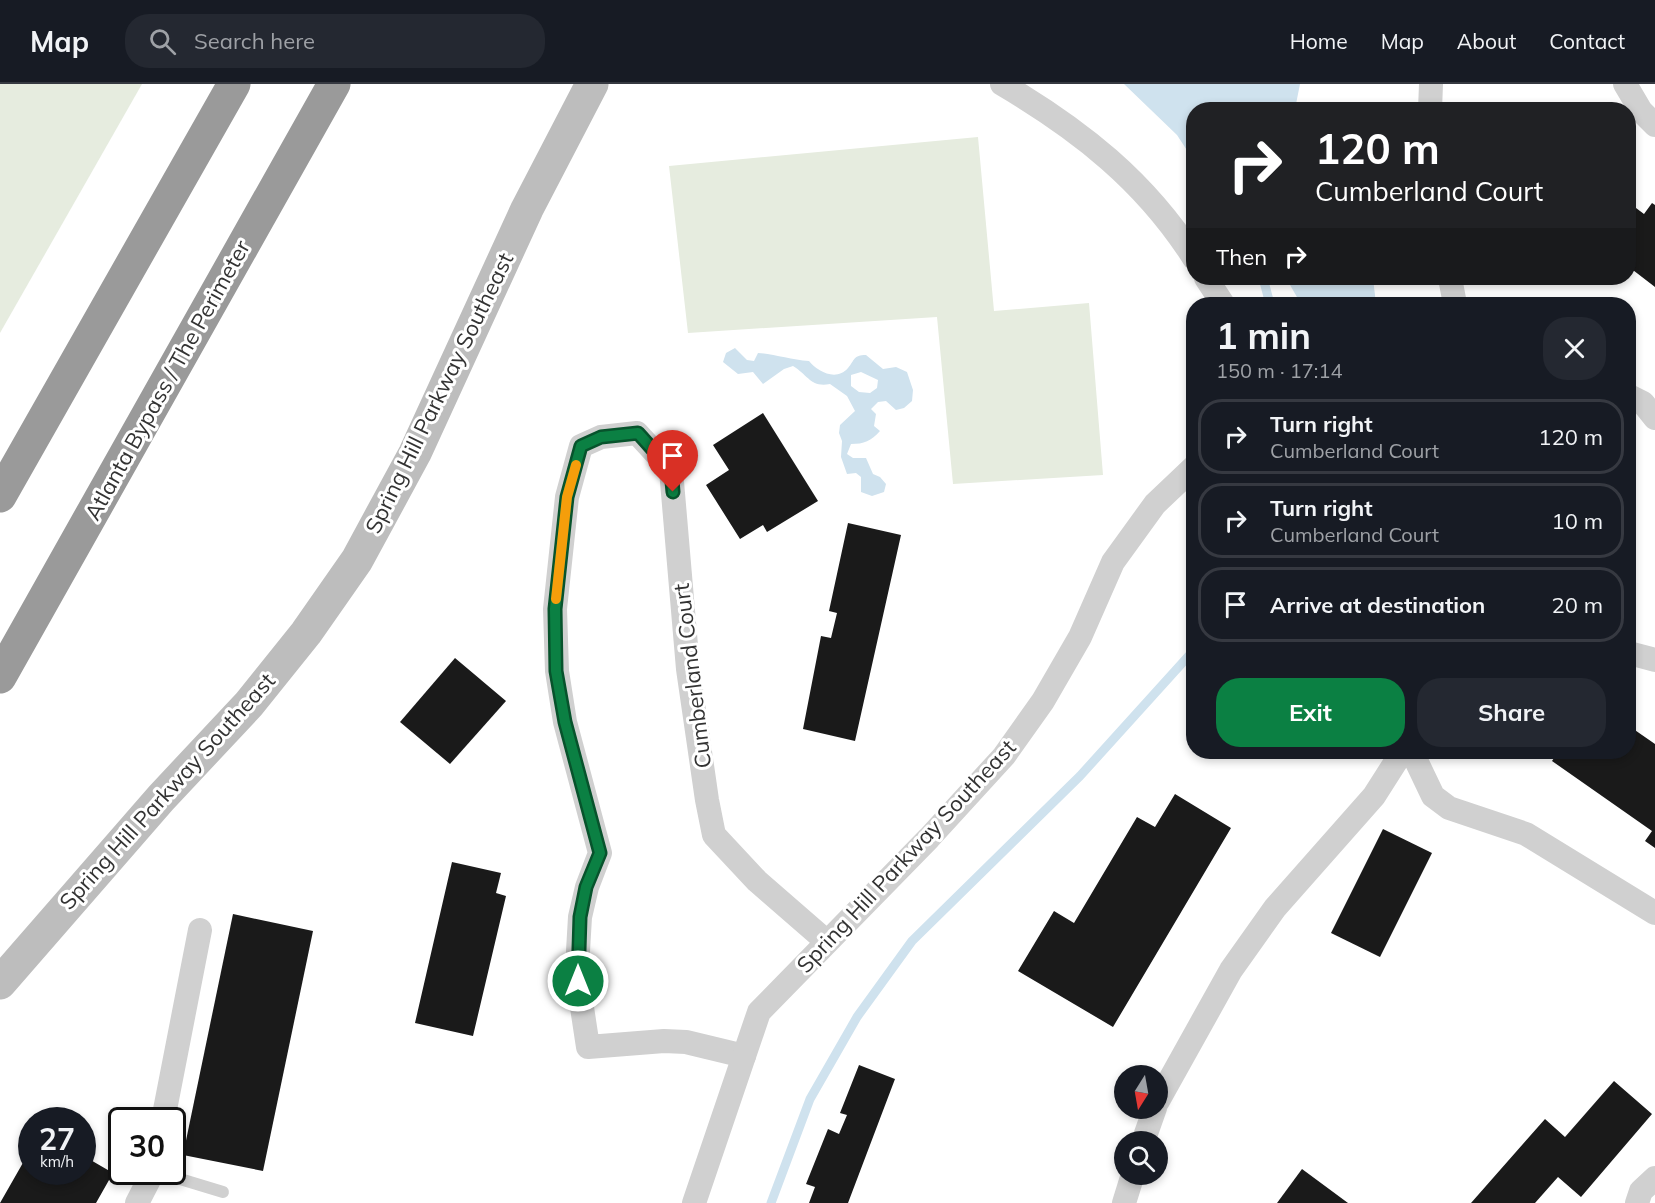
<!DOCTYPE html>
<meta charset="utf-8">
<style>
:root{--surface:#171b24;--page:#242831;--text:#f1f3f6;--muted:#9ea1a6;--line:#363941;--accent:#0b8043}
body{margin:0;font-family:Mulish,sans-serif;background:var(--page);color:var(--text);height:100vh;display:flex;flex-direction:column;font-size:22px;white-space:nowrap}
*{box-sizing:border-box;margin:0}
p{font-size:20px;color:var(--muted)}
.icon{flex:none;width:33px;height:33px;fill:none;stroke:currentColor;stroke-width:2;stroke-linecap:round;stroke-linejoin:round}
.map{position:relative;flex:1;overflow:hidden}
.sheet{position:absolute;left:1186px;top:213px;width:450px;height:462px;display:flex;flex-direction:column;background:var(--surface);border-radius:24px;box-shadow:0 3px 9px #0003}
.sheet>*{flex:none}
.hud{position:absolute;left:1186px;top:18px;width:450px;height:183px;border-radius:24px;box-shadow:0 3px 9px #0003;background:#202124;color:#fff;overflow:hidden}
.needle{width:39px;rotate:191deg}
.controls{position:absolute;left:1114px;top:981px;display:grid;gap:12px}
.controls a{display:grid;place-items:center;width:54px;height:54px;border-radius:50%;background:var(--surface);box-shadow:0 3px 9px #0003;font-size:30px}
.speed{position:absolute;left:18px;top:1023px;display:flex;gap:12px;font-size:30px;font-weight:700;text-align:center}
.speed>*{display:grid;place-content:center;width:78px;height:78px;border-radius:50%;background:var(--surface);box-shadow:0 3px 9px #0003;line-height:1}
.speed small{font-size:15px;font-weight:400}
.speed .limit{border:3px solid #111;border-radius:9px;background:#fff;color:#111}
.pin{position:absolute;display:grid;place-items:center;width:51px;height:51px;color:#fff;margin:-62px -26px;border-radius:50% 50% 50% 0;rotate:-45deg;box-shadow:0 0 6px #0007}
.pin .icon{rotate:45deg}
.me{position:absolute;width:66px;margin:-33px;rotate:0deg;stroke-linejoin:round;filter:drop-shadow(0 0 4px #0008)}
.turn{display:flex;align-items:center;gap:21px;height:126px;padding:0 30px;font-size:27px}
.turn .icon{width:78px;height:78px;stroke-width:2.5}
.turn b{display:block;font-size:42px;line-height:51px}
.then{display:flex;align-items:center;height:57px;padding:0 30px;background:#0003;gap:12px;font-size:22px}
.round{display:grid;place-items:center;flex:none;width:63px;height:63px;border-radius:24px;background:var(--page)}
.overview{display:flex;align-items:center;justify-content:space-between;height:102px;padding:0 30px}
h1{font-size:36px;font-weight:700;line-height:45px}
.primary-button{display:flex;gap:12px;margin-top:auto;padding:12px 30px}
.primary-button a{flex:1;height:69px;border-radius:24px;background:var(--accent);color:#fff;font-size:24px;font-weight:700;line-height:69px;text-align:center}
.primary-button a+a{background:var(--page);color:var(--text)}
ul{padding:0;list-style:none}
li{display:flex;align-items:center;gap:18px;height:75px;margin:0 12px 9px;padding:0 18px;border:3px solid var(--line);border-radius:24px}
li div{flex:1}
li b{display:block;font-size:22px}
li em{font-style:normal}
header{display:flex;align-items:center;gap:36px;box-sizing:border-box;height:84px;padding:0 30px;background:var(--surface);border-bottom:2px solid var(--line)}
header strong{font-size:28px}
nav{display:flex;gap:33px;margin-inline-start:auto;font-size:21px}
.search{width:420px;height:54px;background:var(--page);display:flex;align-items:center;gap:15px;box-sizing:border-box;padding:0 21px;border-radius:24px;color:var(--muted);font-size:22px}
.map>svg:first-child{display:block}
.green{fill:#e6ecdf}
.water{fill:#cfe2ee;fill-rule:evenodd}
.lines{fill:none;stroke-linecap:round;stroke-linejoin:round}
.stream{stroke:#cfe2ee;stroke-width:9}
.building{fill:#1a1a1a}
.lane{stroke:#d0d0d0;stroke-width:12}
.street{stroke:#d0d0d0;stroke-width:24}
.secondary{stroke:#bdbdbd;stroke-width:33}
.highway{stroke:#9a9a9a;stroke-width:33}
.route-casing{stroke:#07532c;stroke-width:15}
.route{stroke:#0b8043;stroke-width:10}
.slow{stroke:#f59e0b;stroke-width:10}
.labels{text-anchor:middle;stroke-width:6;stroke-linejoin:round;paint-order:stroke}
.street-label{font-size:22px;fill:#333;stroke:#fff}
</style>
<header>
<strong>Map</strong>
<div class="search"><svg class="icon" aria-label="search" viewBox="0 0 24 24"><circle cx="10" cy="10" r="6"/><path d="M15 15l6 6"/></svg>Search here</div>
<nav><a>Home</a><a>Map</a><a>About</a><a>Contact</a></nav>
</header>
<div class="map">
<svg width="1655" height="1119" viewBox="0 0 1655 1119">
<rect width="100%" height="100%" fill="#fff"/>
<g class="green">
<path d="M0,0H142L0,249Z"/>
<path d="M978,53L994,227L1089,219L1103,391L953,400L937,233L688,249L669,82Z"/>
</g>
<g class="water">
<path d="M1124,0H1300L1295,25L1194,26V77L1177,51Z"/>
<path d="M1286,194H1373L1376,220H1301Z"/>
<path d="M735,264L747,276L754,277L758,269C774,270 791,276 809,277C817,287 836,298 848,284C855,276 853,271 866,271L883,285L896,283L907,288L913,306L912,317L904,324L896,326L886,317L878,318L871,325L876,330L874,342L880,347C871,357 864,360 851,360L847,370L853,374H866L873,390L880,393L886,400L884,408L872,412L861,408V393L856,389L847,390L841,373L842,357L839,349L840,341L855,327L847,312L830,300C811,304 808,291 793,282L784,285L763,300L753,288L738,290L723,278L726,269ZM861,288L878,296L877,304L870,309L859,308L851,302V291Z"/>
</g>
<g class="lines">
<g class="stream">
<path d="M1263,194L1270,220"/>
<path d="M771,1119L810,1015L857,933L912,857L1080,692L1194,566"/>
</g>
</g>
<g class="building">
<path d="M1652,119L1655,121V203L1629,183V126L1632,121L1644,130Z"/>
<path d="M763,329L818,417L767,448L763,441L740,455L706,401L729,386L713,361Z"/>
<path d="M848,439L901,451L855,657L803,645L821,552L831,554L837,529L829,527Z"/>
<path d="M455,574L506,617L450,680L400,638Z"/>
<path d="M1629,642L1655,660V764L1645,757L1652,747L1552,677L1558,668H1629Z"/>
<path d="M1175,710L1231,744L1113,943L1018,887L1054,827L1074,839L1137,733L1155,743Z"/>
<path d="M1383,745L1432,769L1380,873L1331,849Z"/>
<path d="M452,778L501,789L496,809L506,812L473,952L415,939Z"/>
<path d="M233,830L313,847L263,1087L183,1071Z"/>
<path d="M859,981L895,995L848,1119H809L815,1103L806,1100L828,1045L839,1050L847,1031L840,1029Z"/>
<path d="M1614,997L1652,1030L1581,1113L1558,1093L1535,1119H1471L1545,1035L1565,1053Z"/>
<path d="M32,1063V1088H82V1071L113,1089L96,1119H0Z"/>
<path d="M1302,1085L1348,1119H1277Z"/>
</g>
<g class="lines">
<path class="lane" d="M157,1088L223,1108"/>
<g class="street">
<path d="M1002,0C1080,46 1145,97 1194,174"/>
<path d="M1625,0L1641,27L1655,41"/>
<path d="M1430,26L1431,0"/>
<path d="M1206,194L1223,220"/>
<path d="M1450,194L1455,220"/>
<path d="M1629,312L1643,319L1655,334"/>
<path d="M1629,569L1655,576"/>
<path d="M1412,668L1433,712L1449,724L1526,750L1655,829"/>
<path d="M744,972L686,958L664,957L588,963L578,897V867L580,833L587,803L600,769L565,638L557,587L555,525L567,413L581,362L601,353L637,349L671,386L688,585L707,716L714,751L757,797L826,857"/>
<path d="M1158,1017L1231,886L1275,824L1374,712L1402,668"/>
<path d="M163,1036L200,846"/>
<path d="M1143,1058L1155,1024"/>
<path d="M137,1119L153,1088"/>
<path d="M694,1119L759,928L929,754L1004,672L1043,617L1080,553L1113,478L1155,420L1194,383"/>
<path d="M1124,1119L1133,1090"/>
<path d="M1637,1119L1641,1107L1655,1094"/>
</g>
<path class="secondary" d="M0,899L161,714L249,620L306,549L357,476L415,369L527,125L592,0"/>
<g class="highway">
<path d="M0,412L234,0"/>
<path d="M0,593L334,0"/>
</g>
</g>
<g class="lines">
<g class="route-casing">
<path id="route" d="M578,897L580,833L586,803L600,769L565,638L556,587L555,525L567,413L581,362L601,353L638,349L671,386L673,408"/>
</g>
<use href="#route" class="route"/>
<path class="slow" d="M556,515L567,413L576,381"/>
</g>
<g class="labels">
<g class="street-label">
<text transform="translate(167 296) rotate(-61)" y="8">Atlanta Bypass / The Perimeter</text>
<text transform="translate(439 309) rotate(-64)" y="8">Spring Hill Parkway Southeast</text>
<text transform="translate(692 592) rotate(-97)" y="8">Cumberland Court</text>
<text transform="translate(167 707) rotate(-48)" y="8">Spring Hill Parkway Southeast</text>
<text transform="translate(906 772) rotate(-47)" y="8">Spring Hill Parkway Southeast</text>
</g>
</g>
</svg>
<div class="controls">
<a><svg class="needle" viewBox="-14 -14 28 28"><path d="M0-13l5 13h-10z" fill="#e53935"/><path d="M0 13l5-13h-10z" fill="#9ea1a6"/></svg></a>
<a><svg class="icon" aria-label="search" viewBox="0 0 24 24"><circle cx="10" cy="10" r="6"/><path d="M15 15l6 6"/></svg></a>
</div>
<div class="speed"><div>27<small>km/h</small></div><div class="limit">30</div></div>
<div class="pin" style="left:673px;top:408px;background:#d93025"><svg class="icon" aria-label="arrive" viewBox="0 0 24 24"><path d="M6 21V4h12l-3 4 3 4H6"/></svg></div>
<svg class="me" style="left:578px;top:897px" viewBox="-20 -20 40 40"><circle r="17" fill="#0b8043" stroke="#fff" stroke-width="3"/><path d="M0-11L8 9 0 5-8 9z" fill="#fff"/></svg>
<div class="hud">
<div class="turn"><svg class="icon" aria-label="right" viewBox="0 0 24 24"><path d="M7 20v-9h11M14 6l5 5-5 5"/></svg><div><b>120 m</b>Cumberland Court</div></div>
<div class="then">Then<svg class="icon" aria-label="right" viewBox="0 0 24 24"><path d="M7 20v-9h11M14 6l5 5-5 5"/></svg></div>
</div>
<section class="sheet">
<div class="overview"><div><h1>1 min</h1><p>150 m · 17:14</p></div><a class="round"><svg class="icon" aria-label="close" viewBox="0 0 24 24"><path d="M6 6l12 12M18 6L6 18"/></svg></a></div>
<ul>
<li><svg class="icon" aria-label="right" viewBox="0 0 24 24"><path d="M7 20v-9h11M14 6l5 5-5 5"/></svg><div><b>Turn right</b><p>Cumberland Court</p></div><em>120 m</em></li>
<li><svg class="icon" aria-label="right" viewBox="0 0 24 24"><path d="M7 20v-9h11M14 6l5 5-5 5"/></svg><div><b>Turn right</b><p>Cumberland Court</p></div><em>10 m</em></li>
<li><svg class="icon" aria-label="arrive" viewBox="0 0 24 24"><path d="M6 21V4h12l-3 4 3 4H6"/></svg><div><b>Arrive at destination</b></div><em>20 m</em></li>
</ul>
<div class="primary-button"><a>Exit</a><a>Share</a></div>
</section>
</div>
